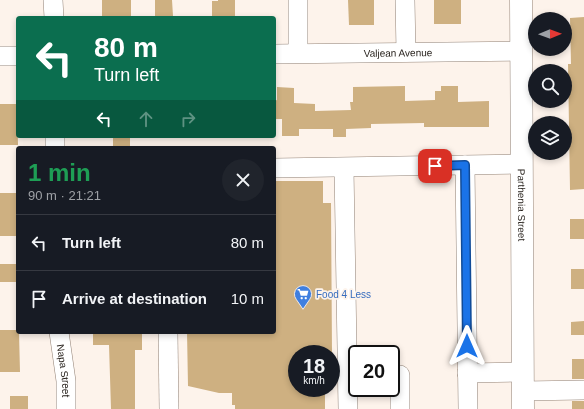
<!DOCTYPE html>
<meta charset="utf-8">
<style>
:root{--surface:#171b24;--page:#20242c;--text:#f1f3f6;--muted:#9ea1a6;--line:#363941}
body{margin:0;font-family:Arial,sans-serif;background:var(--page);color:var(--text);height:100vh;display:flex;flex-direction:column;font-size:15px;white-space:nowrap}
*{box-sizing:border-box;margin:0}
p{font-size:13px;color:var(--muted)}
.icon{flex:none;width:22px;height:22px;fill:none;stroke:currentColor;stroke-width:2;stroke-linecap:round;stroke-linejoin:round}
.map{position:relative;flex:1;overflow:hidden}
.side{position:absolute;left:16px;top:146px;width:260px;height:188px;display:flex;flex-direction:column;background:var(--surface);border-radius:4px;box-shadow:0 2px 6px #0003}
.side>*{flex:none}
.guide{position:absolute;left:16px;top:16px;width:260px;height:122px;border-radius:4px;box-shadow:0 2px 6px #0003;background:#0b6e4f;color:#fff;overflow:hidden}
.needle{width:26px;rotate:89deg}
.fabs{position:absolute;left:528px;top:12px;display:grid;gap:8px}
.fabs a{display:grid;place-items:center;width:44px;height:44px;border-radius:50%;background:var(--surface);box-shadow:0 2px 6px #0003;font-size:20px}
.speed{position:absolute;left:288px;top:345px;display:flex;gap:8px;font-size:20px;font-weight:700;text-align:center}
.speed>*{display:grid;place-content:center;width:52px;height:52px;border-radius:50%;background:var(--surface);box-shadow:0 2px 6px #0003;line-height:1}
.speed small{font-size:10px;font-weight:400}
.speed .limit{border:2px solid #111;border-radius:6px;background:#fff;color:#111}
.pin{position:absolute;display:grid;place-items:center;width:34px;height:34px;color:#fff;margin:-17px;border-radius:8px;box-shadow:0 2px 6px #0006}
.me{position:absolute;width:44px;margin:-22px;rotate:0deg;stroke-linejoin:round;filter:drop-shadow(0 0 3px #0008)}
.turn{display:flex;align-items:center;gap:14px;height:84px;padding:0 12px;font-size:18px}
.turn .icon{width:52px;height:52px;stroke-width:2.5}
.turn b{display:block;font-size:28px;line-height:34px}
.lanes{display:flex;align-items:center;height:38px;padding:0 12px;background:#0003;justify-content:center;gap:20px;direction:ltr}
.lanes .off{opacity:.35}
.round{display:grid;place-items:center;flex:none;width:42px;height:42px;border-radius:21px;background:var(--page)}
.overview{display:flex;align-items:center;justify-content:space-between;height:68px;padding:0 12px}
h1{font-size:24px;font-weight:800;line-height:30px;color:#1e9e55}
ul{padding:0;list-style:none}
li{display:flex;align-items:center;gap:12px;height:56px;padding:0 12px;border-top:1px solid var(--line)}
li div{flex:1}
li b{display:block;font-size:15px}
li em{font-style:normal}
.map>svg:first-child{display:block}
.building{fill:#ceb081}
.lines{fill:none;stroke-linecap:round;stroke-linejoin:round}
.minor-casing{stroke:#938377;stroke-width:20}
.major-casing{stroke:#938377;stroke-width:23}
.minor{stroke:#fff;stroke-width:19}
.major{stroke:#fff;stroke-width:22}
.route-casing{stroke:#114b97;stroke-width:10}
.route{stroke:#1a73e8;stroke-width:7}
.labels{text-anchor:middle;stroke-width:3.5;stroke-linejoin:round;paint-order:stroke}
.street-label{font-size:10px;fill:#29231e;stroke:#fdf3eb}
.shop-label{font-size:10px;fill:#366cbe;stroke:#fdf3eb;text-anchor:start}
</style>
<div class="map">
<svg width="584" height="409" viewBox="0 0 584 409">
<rect width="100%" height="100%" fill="#fdf3eb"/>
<g class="building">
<rect x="102" y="0" width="29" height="18"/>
<path d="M155,0H172L173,16H155Z"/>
<path d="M218,0H235V18H212V1H218Z"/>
<path d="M348,0H374V25H349Z"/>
<rect x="434" y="0" width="27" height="24"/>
<path d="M584,17V189L570,190L568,64H571L570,18Z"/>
<path d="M405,86V101L435,100V91H441V86H458V102L489,101V127H424V123L371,124V128L346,129V137H333V129H299V136H282V119H274V101L277,100V87L294,88V103L315,104V111L351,110L350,102H353V87Z"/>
<path d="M0,104H17L18,145H0Z"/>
<rect x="113" y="136" width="17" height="12"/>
<path d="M274,181H323V203H331L332,354H297V388H325V409H235V405H232V393H219L188,386L187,332H274Z"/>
<rect x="0" y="193" width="18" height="43"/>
<rect x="570" y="219" width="14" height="20"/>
<rect x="0" y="264" width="18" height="18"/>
<rect x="571" y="269" width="13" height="20"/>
<path d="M584,321V335H571V322Z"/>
<path d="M0,330H18V332H19L20,372H0Z"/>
<path d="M93,332L142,333V350H135V409H111L109,345H93Z"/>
<rect x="572" y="359" width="12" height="20"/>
<rect x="10" y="396" width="18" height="13"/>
<rect x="572" y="401" width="12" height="8"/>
</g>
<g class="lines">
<g class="minor-casing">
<g id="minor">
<path d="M53,0L54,18"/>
<path d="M298,0V53"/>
<path d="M405,0L406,52"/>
<path id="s1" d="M274,54L522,51"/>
<path d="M0,56H18"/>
<path d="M55,136V148"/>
<path d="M465,165L468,409"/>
<path d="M274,168L522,164"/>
<path d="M344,168L348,409"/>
<path id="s2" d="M59,332L66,381V409"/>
<path d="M168,332L169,409"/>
<path d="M467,373L523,372"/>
<path d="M400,375V409"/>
<path d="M523,391L584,390"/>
</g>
</g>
<g class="major-casing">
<g id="major">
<path id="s3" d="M521,0L523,409"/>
</g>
</g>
<use href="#minor" class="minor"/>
<use href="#major" class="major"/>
</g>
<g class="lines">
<g class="route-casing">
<path id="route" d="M435,166L465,165L467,346"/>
</g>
<use href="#route" class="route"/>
</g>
<defs>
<g id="supermarket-pin" transform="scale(0.9)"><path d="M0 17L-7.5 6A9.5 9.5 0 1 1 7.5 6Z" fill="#3f7fe0" stroke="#fdf3eb"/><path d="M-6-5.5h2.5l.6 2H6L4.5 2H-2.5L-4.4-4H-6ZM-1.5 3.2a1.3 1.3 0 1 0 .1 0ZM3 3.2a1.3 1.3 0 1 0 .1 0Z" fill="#fff"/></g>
</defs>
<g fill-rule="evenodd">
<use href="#supermarket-pin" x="303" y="294"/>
</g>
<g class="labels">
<g class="street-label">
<text dy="4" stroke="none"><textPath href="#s1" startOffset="124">Valjean Avenue</textPath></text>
<text dy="4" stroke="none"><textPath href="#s3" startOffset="205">Parthenia Street</textPath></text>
<text dy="4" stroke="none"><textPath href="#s2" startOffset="39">Napa Street</textPath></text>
</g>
<g class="shop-label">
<text x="316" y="298">Food 4 Less</text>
</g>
</g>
</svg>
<div class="fabs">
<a><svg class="needle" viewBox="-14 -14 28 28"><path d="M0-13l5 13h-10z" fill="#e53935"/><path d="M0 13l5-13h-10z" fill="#9ea1a6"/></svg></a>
<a><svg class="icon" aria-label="search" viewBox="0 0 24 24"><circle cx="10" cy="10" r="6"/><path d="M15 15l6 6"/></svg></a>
<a><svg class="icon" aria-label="layers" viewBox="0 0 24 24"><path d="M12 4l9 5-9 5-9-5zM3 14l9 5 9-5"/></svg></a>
</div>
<div class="speed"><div>18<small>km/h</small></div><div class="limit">20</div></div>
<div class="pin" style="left:435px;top:166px;background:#d93025"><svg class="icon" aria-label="arrive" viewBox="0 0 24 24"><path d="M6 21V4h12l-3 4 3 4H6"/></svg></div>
<svg class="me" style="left:467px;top:346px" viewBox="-20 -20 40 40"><path d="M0-17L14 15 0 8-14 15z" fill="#1a73e8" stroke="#fff" stroke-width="4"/></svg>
<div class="guide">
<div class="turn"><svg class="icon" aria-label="left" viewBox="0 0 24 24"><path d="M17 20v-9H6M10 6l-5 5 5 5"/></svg><div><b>80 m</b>Turn left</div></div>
<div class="lanes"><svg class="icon" aria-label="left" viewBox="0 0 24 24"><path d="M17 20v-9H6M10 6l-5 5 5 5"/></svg><svg class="icon off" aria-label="ahead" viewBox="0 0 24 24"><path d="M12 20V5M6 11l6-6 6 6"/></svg><svg class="icon off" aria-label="right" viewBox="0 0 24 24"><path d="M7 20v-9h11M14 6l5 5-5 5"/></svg></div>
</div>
<section class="side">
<div class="overview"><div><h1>1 min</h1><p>90 m · 21:21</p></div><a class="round"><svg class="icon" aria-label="close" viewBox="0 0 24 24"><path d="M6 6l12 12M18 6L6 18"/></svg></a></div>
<ul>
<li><svg class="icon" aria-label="left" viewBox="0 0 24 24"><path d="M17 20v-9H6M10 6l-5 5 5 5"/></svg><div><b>Turn left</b></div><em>80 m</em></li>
<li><svg class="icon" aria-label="arrive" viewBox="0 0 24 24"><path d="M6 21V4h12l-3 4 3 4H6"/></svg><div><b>Arrive at destination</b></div><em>10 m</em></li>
</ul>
</section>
</div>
